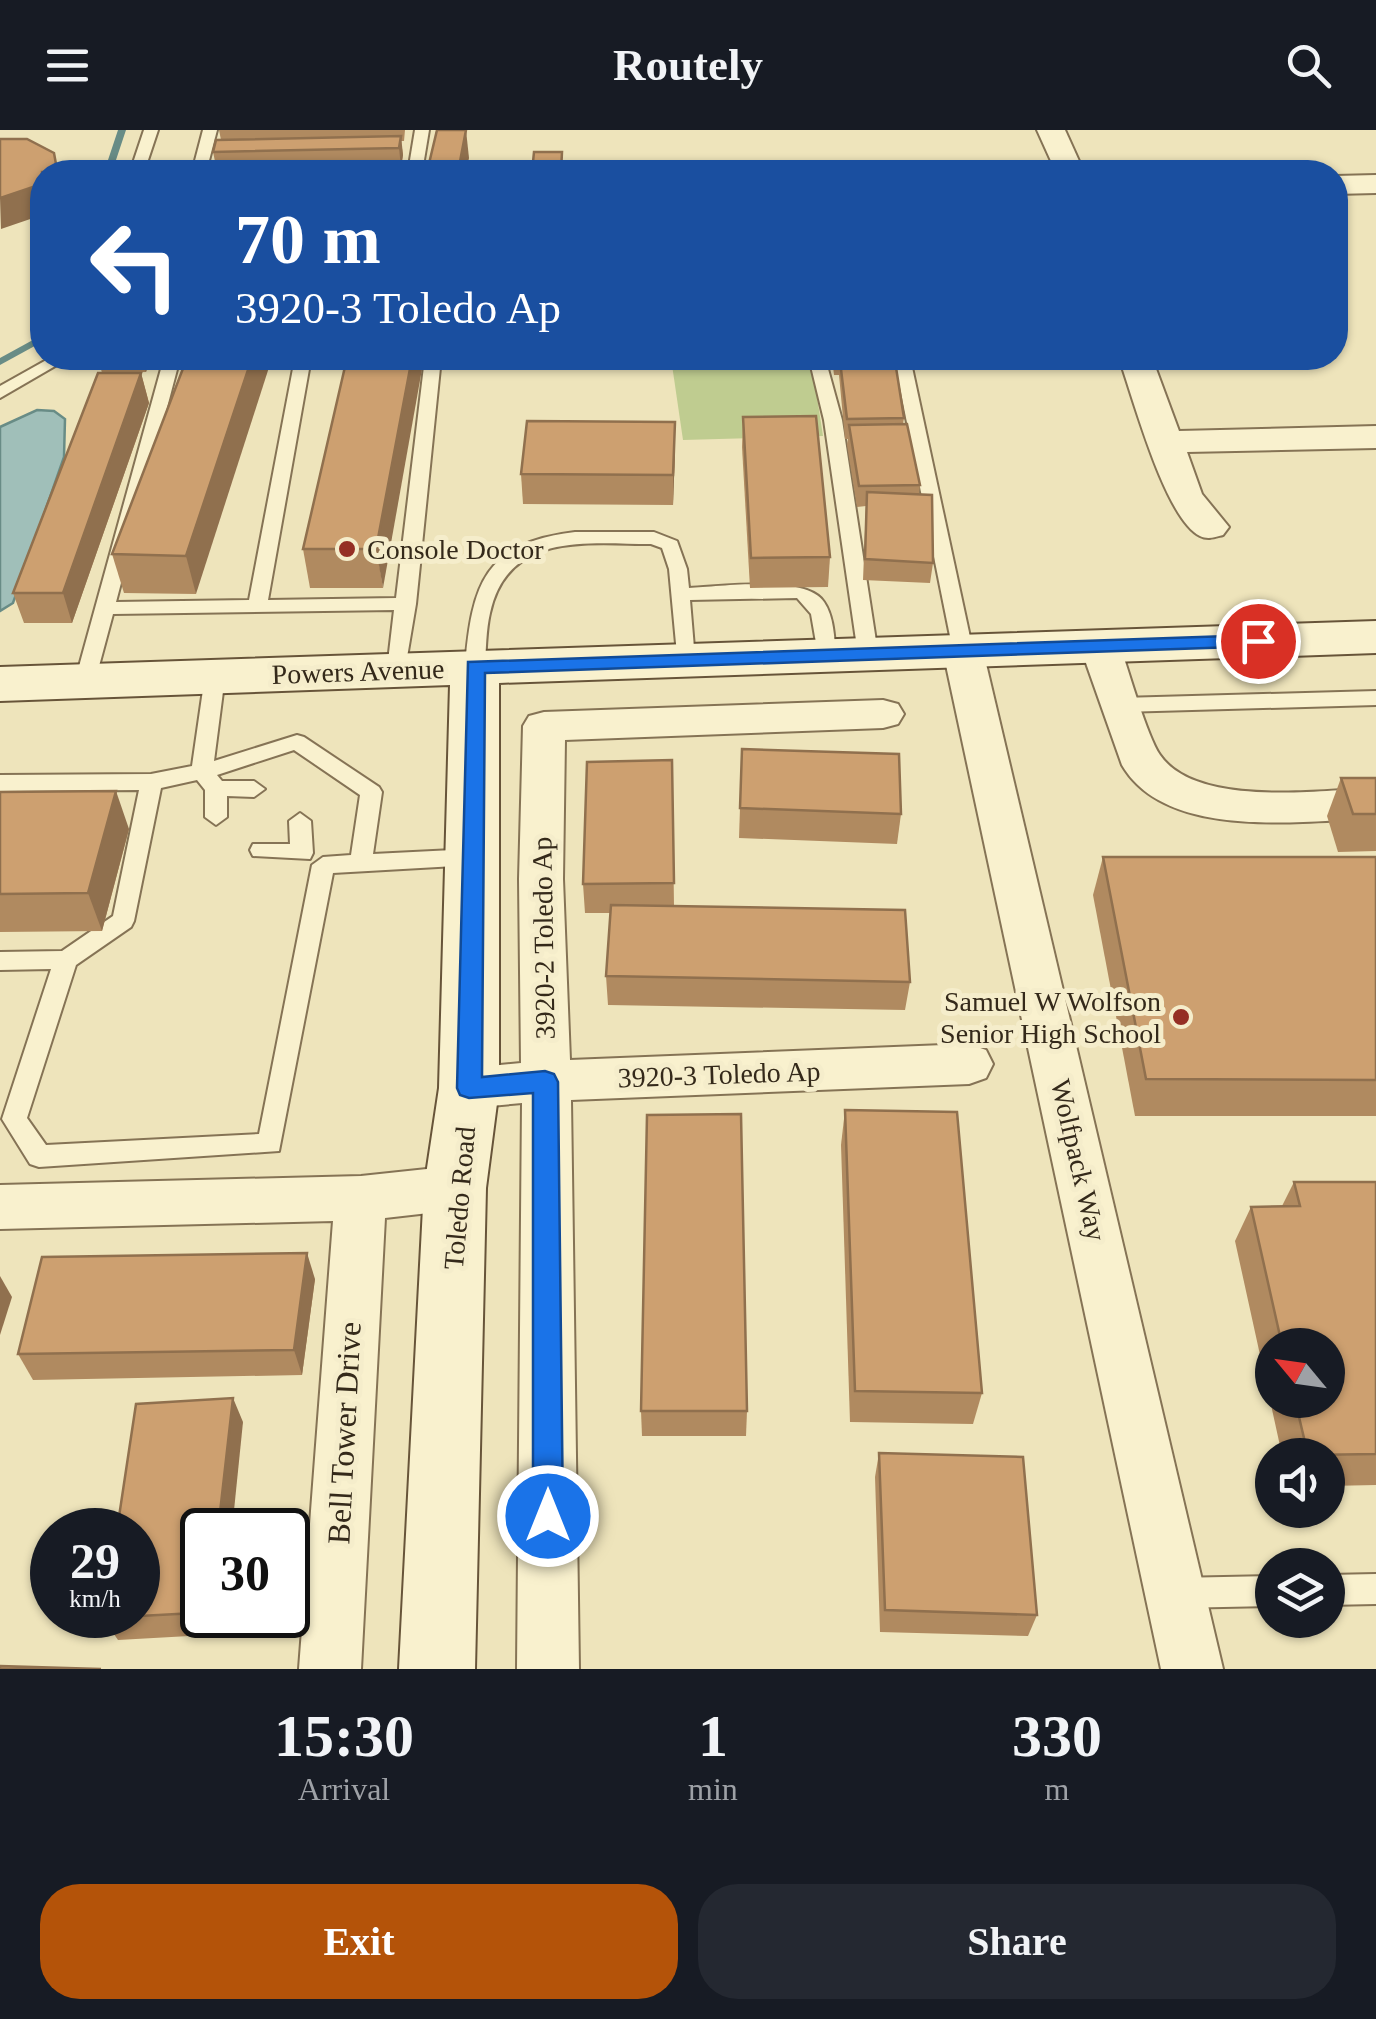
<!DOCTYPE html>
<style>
:root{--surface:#171b24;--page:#242831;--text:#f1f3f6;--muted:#9ea1a6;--accent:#b45309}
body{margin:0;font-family:"Times New Roman",serif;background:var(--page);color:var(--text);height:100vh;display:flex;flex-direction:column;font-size:38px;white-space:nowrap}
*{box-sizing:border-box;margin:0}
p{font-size:32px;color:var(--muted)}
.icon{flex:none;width:55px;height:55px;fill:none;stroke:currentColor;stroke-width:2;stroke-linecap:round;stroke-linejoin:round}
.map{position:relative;height:1539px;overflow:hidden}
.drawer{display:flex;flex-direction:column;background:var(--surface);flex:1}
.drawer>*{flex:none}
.guide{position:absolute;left:30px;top:30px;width:1318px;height:210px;border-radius:40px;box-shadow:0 2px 8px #0004;background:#1a4fa0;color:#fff;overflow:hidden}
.needle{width:65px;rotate:299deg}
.tools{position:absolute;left:1255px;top:1198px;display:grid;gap:20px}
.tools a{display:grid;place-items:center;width:90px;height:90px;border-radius:50%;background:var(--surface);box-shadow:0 2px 8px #0004;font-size:50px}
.speed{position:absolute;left:30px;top:1378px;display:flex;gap:20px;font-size:50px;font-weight:700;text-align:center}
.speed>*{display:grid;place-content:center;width:130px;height:130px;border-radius:50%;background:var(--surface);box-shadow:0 2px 8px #0004;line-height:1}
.speed small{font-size:25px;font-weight:400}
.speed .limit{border:5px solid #111;border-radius:15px;background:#fff;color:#111}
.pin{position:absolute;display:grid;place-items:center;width:85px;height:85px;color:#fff;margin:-42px;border:5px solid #fff;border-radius:50%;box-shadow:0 2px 10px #0007}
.me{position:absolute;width:110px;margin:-55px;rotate:0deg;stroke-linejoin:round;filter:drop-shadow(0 0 8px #0008)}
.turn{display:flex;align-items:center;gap:35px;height:210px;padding:0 40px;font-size:45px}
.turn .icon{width:130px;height:130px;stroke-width:2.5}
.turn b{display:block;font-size:70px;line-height:85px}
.eta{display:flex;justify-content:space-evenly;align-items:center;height:170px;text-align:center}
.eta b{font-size:60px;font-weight:600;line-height:70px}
.cta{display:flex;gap:20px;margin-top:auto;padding:20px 40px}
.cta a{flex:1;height:115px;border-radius:40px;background:var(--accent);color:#fff;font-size:40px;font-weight:600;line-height:115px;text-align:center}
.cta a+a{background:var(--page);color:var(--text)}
header{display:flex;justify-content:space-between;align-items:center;height:130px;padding:0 40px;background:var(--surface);font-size:45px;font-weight:600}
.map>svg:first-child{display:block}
.green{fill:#bfcc90}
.water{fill:#a0bfb9;stroke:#688c86;stroke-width:2.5}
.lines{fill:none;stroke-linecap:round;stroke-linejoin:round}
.stream{fill:#688c86;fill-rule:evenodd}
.lane-casing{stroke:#857355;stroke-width:4}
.street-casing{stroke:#857355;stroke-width:4}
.secondary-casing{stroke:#675439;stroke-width:4}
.lane{fill:#f9f1ce;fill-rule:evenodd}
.street{fill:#f9f1ce;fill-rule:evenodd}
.secondary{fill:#f9f1ce;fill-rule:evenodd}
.wall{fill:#b08a60;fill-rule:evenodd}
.shaded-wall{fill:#90704e}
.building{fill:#cda070;stroke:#90704e;stroke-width:2.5}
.route{fill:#1a73e8;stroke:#114b97;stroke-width:2.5}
.poi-dot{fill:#952f24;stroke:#f5edcb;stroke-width:4}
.labels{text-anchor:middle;stroke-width:10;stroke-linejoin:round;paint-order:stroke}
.poi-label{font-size:28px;fill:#34291a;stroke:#f5edcb;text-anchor:start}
.street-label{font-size:28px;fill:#34291a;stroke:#f5edcb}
.near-street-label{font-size:32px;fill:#34291a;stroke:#f5edcb}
</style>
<header><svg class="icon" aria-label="menu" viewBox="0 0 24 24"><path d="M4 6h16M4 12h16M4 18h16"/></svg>Routely<svg class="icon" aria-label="search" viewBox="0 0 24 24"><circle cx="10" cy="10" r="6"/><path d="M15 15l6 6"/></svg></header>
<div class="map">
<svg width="1376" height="1539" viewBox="0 0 1376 1539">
<rect width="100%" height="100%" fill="#eee4bb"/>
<path class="green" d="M671,228H811L823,306L683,310Z"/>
<path class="water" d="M37,280L54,281L65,289L64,327L13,473L0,481V297Z"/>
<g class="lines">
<g class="stream">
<path d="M118,0H126L112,42H104Z"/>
<path d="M42,205V212L0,235V228Z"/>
</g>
<g class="lane-casing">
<g id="lane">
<path d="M144,0H158L144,42H130Z"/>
<path d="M203,0H217L206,42H192Z"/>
<path d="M415,0H429L422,42H408Z"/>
<path d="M50,228H69L0,268V256Z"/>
<path d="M164,228H180L116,472L249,470L295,228H311L268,470L396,468L425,228H441L416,474L404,545L397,547L387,540L394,480L113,484L95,551L85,558L78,556L75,551Z"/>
<path d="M809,228H825L842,290L878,524L868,531L858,524L824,290Z"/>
<path d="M894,228H910L973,521L963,528L953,521Z"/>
<path d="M575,402H654L677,411L687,439L689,458C721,457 806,444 824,472C834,487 834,507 836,525L833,530H819L811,484L797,468L690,470L695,530L692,535H678L669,439L662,418L651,414C588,414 508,401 490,483C486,500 486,519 485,537L482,542H468L465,537C472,454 484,413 575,402Z"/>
<path d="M215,539L225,546L214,631L297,605L304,607L379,657L382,662L373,724L473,719L484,727L473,735L333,743L279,1021L39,1037L30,1034L2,989L51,839L0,840V822L62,821L113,786L139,660L0,661V645L151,644L192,636L205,546ZM294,620L360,665L351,725L323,727L312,735L259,1004L46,1015L27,988L76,835L131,797L134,791L161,658L197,650L205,660V687L216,695L227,687V666L254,667L265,659L254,651H222L217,645Z"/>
<path d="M1376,561V575L1121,582L1111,575L1121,568Z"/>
<path d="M300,683L311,691L313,723L310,729L253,726L250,720L253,714H290L289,691Z"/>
<path d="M1376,1444V1474L1328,1475V1445Z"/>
<path d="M1272,1446V1476L1175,1478L1164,1474L1160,1463L1164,1452L1175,1448Z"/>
</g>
</g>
<g class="street-casing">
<g id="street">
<path d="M1037,0H1065L1084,42H1056Z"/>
<path d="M1376,45V63L1335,64V46Z"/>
<path d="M1119,228H1152L1179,301L1376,296V318L1187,322L1202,364L1229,397L1223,405C1215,407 1208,410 1200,406C1165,389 1133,267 1119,228Z"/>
<path d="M1100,503L1114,507L1120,516C1129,542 1147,606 1160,625C1197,678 1320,660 1376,658V688C1303,691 1166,711 1122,635L1080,516L1086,507Z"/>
<path d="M963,508L977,512L983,521L1223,1539H1161L943,521L949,512Z"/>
<path d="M883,570L898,574L904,584L898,594L883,598L565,610L563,749L570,930L969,914L986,920L993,934L986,948L969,954L571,970L579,1539H517L522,973L469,978L452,972L444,958L452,944L469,938L521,933L519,749L523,596L529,586L544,582Z"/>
<path d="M455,1036L473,1042L481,1058L473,1074L455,1080L385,1088L361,1539H299L333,1091L0,1099V1055L361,1046Z"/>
</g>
</g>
<g class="secondary-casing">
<path id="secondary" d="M1376,491V523L499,553V958L486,1058L475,1539H399L424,1058L439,958L450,555L0,571V537Z"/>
</g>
<use href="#lane" class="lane"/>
<use href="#street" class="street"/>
<use href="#secondary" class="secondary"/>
</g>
<g class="wall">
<path d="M219,0H405L404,11H401L403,25L401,37H399L216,36L213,22L221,10Z"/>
<path d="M98,228H150L146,242L112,243H141L149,273L72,493H24L13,463L102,243Z"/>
<path d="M187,228L196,464L124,463L112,424Z"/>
<path d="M347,228L383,458H310L303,419Z"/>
<path d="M832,228H892L904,288L903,294L920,355L919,364L933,433L930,453L863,450L866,376L857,377L847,315L848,309H845L839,245H834Z"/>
<path d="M743,287L830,427L828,457L750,458L742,317Z"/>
<path d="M675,321L673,375L523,374L521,344Z"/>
<path d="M672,630L674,776L910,852L905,880L608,875L606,846L611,783H585L583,754Z"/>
<path d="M1341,648H1376V721L1338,722L1327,686Z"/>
<path d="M0,662L129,699L102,801L0,802Z"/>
<path d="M740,678L901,684L897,714L739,708Z"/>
<path d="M1103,727H1376V986H1135L1093,765Z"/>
<path d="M845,980L982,1263L973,1294L850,1292L841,1015Z"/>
<path d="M1294,1052H1376V1355L1328,1356V1325H1282L1235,1111L1251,1077L1282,1076ZM1272,1215H1328V1270H1272Z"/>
<path d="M315,1149L302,1245L33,1250L18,1224Z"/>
<path d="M641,1281H747L746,1306H642Z"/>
<path d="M243,1292L202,1400V1485L207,1505L118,1510L103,1488Z"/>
<path d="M879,1323L1037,1485L1028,1506L880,1502L875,1347Z"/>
</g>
<g class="shaded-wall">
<path d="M466,0L469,28L466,42H458Z"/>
<path d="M401,6L403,25L401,37L399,18Z"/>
<path d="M42,51V85L1,99L0,68Z"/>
<path d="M142,228H150L146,242Z"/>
<path d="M252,228H272L196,464L186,426Z"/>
<path d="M412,228H424L383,458L376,419Z"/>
<path d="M141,243L149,273L72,493L63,463Z"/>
<path d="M675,292V321L673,375V345Z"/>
<path d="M116,661L129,699L102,801L88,763Z"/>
<path d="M307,1123L315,1149L302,1245L294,1220Z"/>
<path d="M0,1146L12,1167L0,1205Z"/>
<path d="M233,1268L243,1292L232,1400H218Z"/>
<path d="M201,1428L202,1485H209L207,1505L195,1483Z"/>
</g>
<g class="building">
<path d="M437,0H466L458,42H427Z"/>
<path d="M401,6L399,18L213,22L216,10Z"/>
<path d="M0,9H27L54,23L56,34L51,42H42V51L36,56L0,68Z"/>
<path d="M534,22H562L561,42H532Z"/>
<path d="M398,32L397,42H207L209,37Z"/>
<path d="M852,35L853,42H803L802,36Z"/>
<path d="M778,37L779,42H729V38Z"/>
<path d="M706,38L707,42H657V40Z"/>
<rect x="585" y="40" width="49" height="2"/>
<path d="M187,228H252L186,426L112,424Z"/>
<path d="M347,228H412L376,419H303Z"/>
<path d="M840,231H895L904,288L847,289Z"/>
<path d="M98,243H141L63,463H13Z"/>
<path d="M816,286L830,427L751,428L743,287Z"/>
<path d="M527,291L675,292L673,345L521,344Z"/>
<path d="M907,294L920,355L859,356L849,295Z"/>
<path d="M867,362L932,365L933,433L865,429Z"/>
<path d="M742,619L899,624L901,684L740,678Z"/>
<path d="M672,630L674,753L583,754L587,632Z"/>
<path d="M1341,648H1376V684H1353Z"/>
<path d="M116,661L88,763L0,764V662Z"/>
<path d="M1103,727H1376V950L1146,949Z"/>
<path d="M611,775L905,780L910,852L606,846Z"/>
<path d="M845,980L957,982L982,1263L855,1261Z"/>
<path d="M741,984L747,1281H641L647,985Z"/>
<path d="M1294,1052H1376V1324L1308,1325L1295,1270H1328V1215H1282L1251,1077L1300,1076Z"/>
<path d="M307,1123L294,1220L18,1224L42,1127Z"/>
<path d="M233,1268L218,1400H202V1428H201L195,1483L103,1488L104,1485H138V1400H117L136,1274Z"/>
<path d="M879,1323L1023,1327L1037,1485L885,1480Z"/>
<path d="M0,1536L101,1539H0Z"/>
</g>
<path class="route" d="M1258,505L1267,511L1265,516L485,543L482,947L545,941L554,944L558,952L563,1386L558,1396L548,1400L538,1396L533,1386V963L469,968L460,965L457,958L468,532Z"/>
<g class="poi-dot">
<circle cx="347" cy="419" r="10"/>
<circle cx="1181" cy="887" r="10"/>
</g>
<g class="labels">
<g class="poi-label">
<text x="367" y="429">Console Doctor</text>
<text x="1161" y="881" text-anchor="end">Samuel W Wolfson<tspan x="1161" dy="32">Senior High School</tspan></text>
</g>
<g class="street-label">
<text transform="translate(358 541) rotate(-2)" y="10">Powers Avenue</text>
<text transform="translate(543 808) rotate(-91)" y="10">3920-2 Toledo Ap</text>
<text transform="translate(719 944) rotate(-2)" y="10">3920-3 Toledo Ap</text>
<text transform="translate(1079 1030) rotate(77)" y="10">Wolfpack Way</text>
<text transform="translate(459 1068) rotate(-85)" y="10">Toledo Road</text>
</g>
<g class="near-street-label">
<text transform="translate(344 1303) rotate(-87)" y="11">Bell Tower Drive</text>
</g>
</g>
</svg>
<div class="tools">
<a><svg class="needle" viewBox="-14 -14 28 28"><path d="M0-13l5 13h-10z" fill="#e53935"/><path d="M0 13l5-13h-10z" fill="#9ea1a6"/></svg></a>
<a><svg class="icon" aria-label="sound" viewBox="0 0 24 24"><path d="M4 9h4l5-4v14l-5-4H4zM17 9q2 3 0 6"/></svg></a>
<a><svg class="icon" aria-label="layers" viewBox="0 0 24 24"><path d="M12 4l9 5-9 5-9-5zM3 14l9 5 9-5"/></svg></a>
</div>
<div class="speed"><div>29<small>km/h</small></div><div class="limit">30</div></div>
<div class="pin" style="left:1258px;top:511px;background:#d93025"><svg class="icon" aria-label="arrive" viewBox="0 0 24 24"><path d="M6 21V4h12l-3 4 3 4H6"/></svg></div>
<svg class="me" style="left:548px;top:1386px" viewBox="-20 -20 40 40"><circle r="17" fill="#1a73e8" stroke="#fff" stroke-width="3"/><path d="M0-11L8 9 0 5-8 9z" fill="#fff"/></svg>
<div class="guide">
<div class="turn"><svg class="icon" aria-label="left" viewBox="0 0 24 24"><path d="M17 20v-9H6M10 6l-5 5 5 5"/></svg><div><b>70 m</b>3920-3 Toledo Ap</div></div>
</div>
</div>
<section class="drawer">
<div class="eta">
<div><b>15:30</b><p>Arrival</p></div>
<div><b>1</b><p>min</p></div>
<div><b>330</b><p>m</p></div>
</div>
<div class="cta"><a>Exit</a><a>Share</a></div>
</section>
